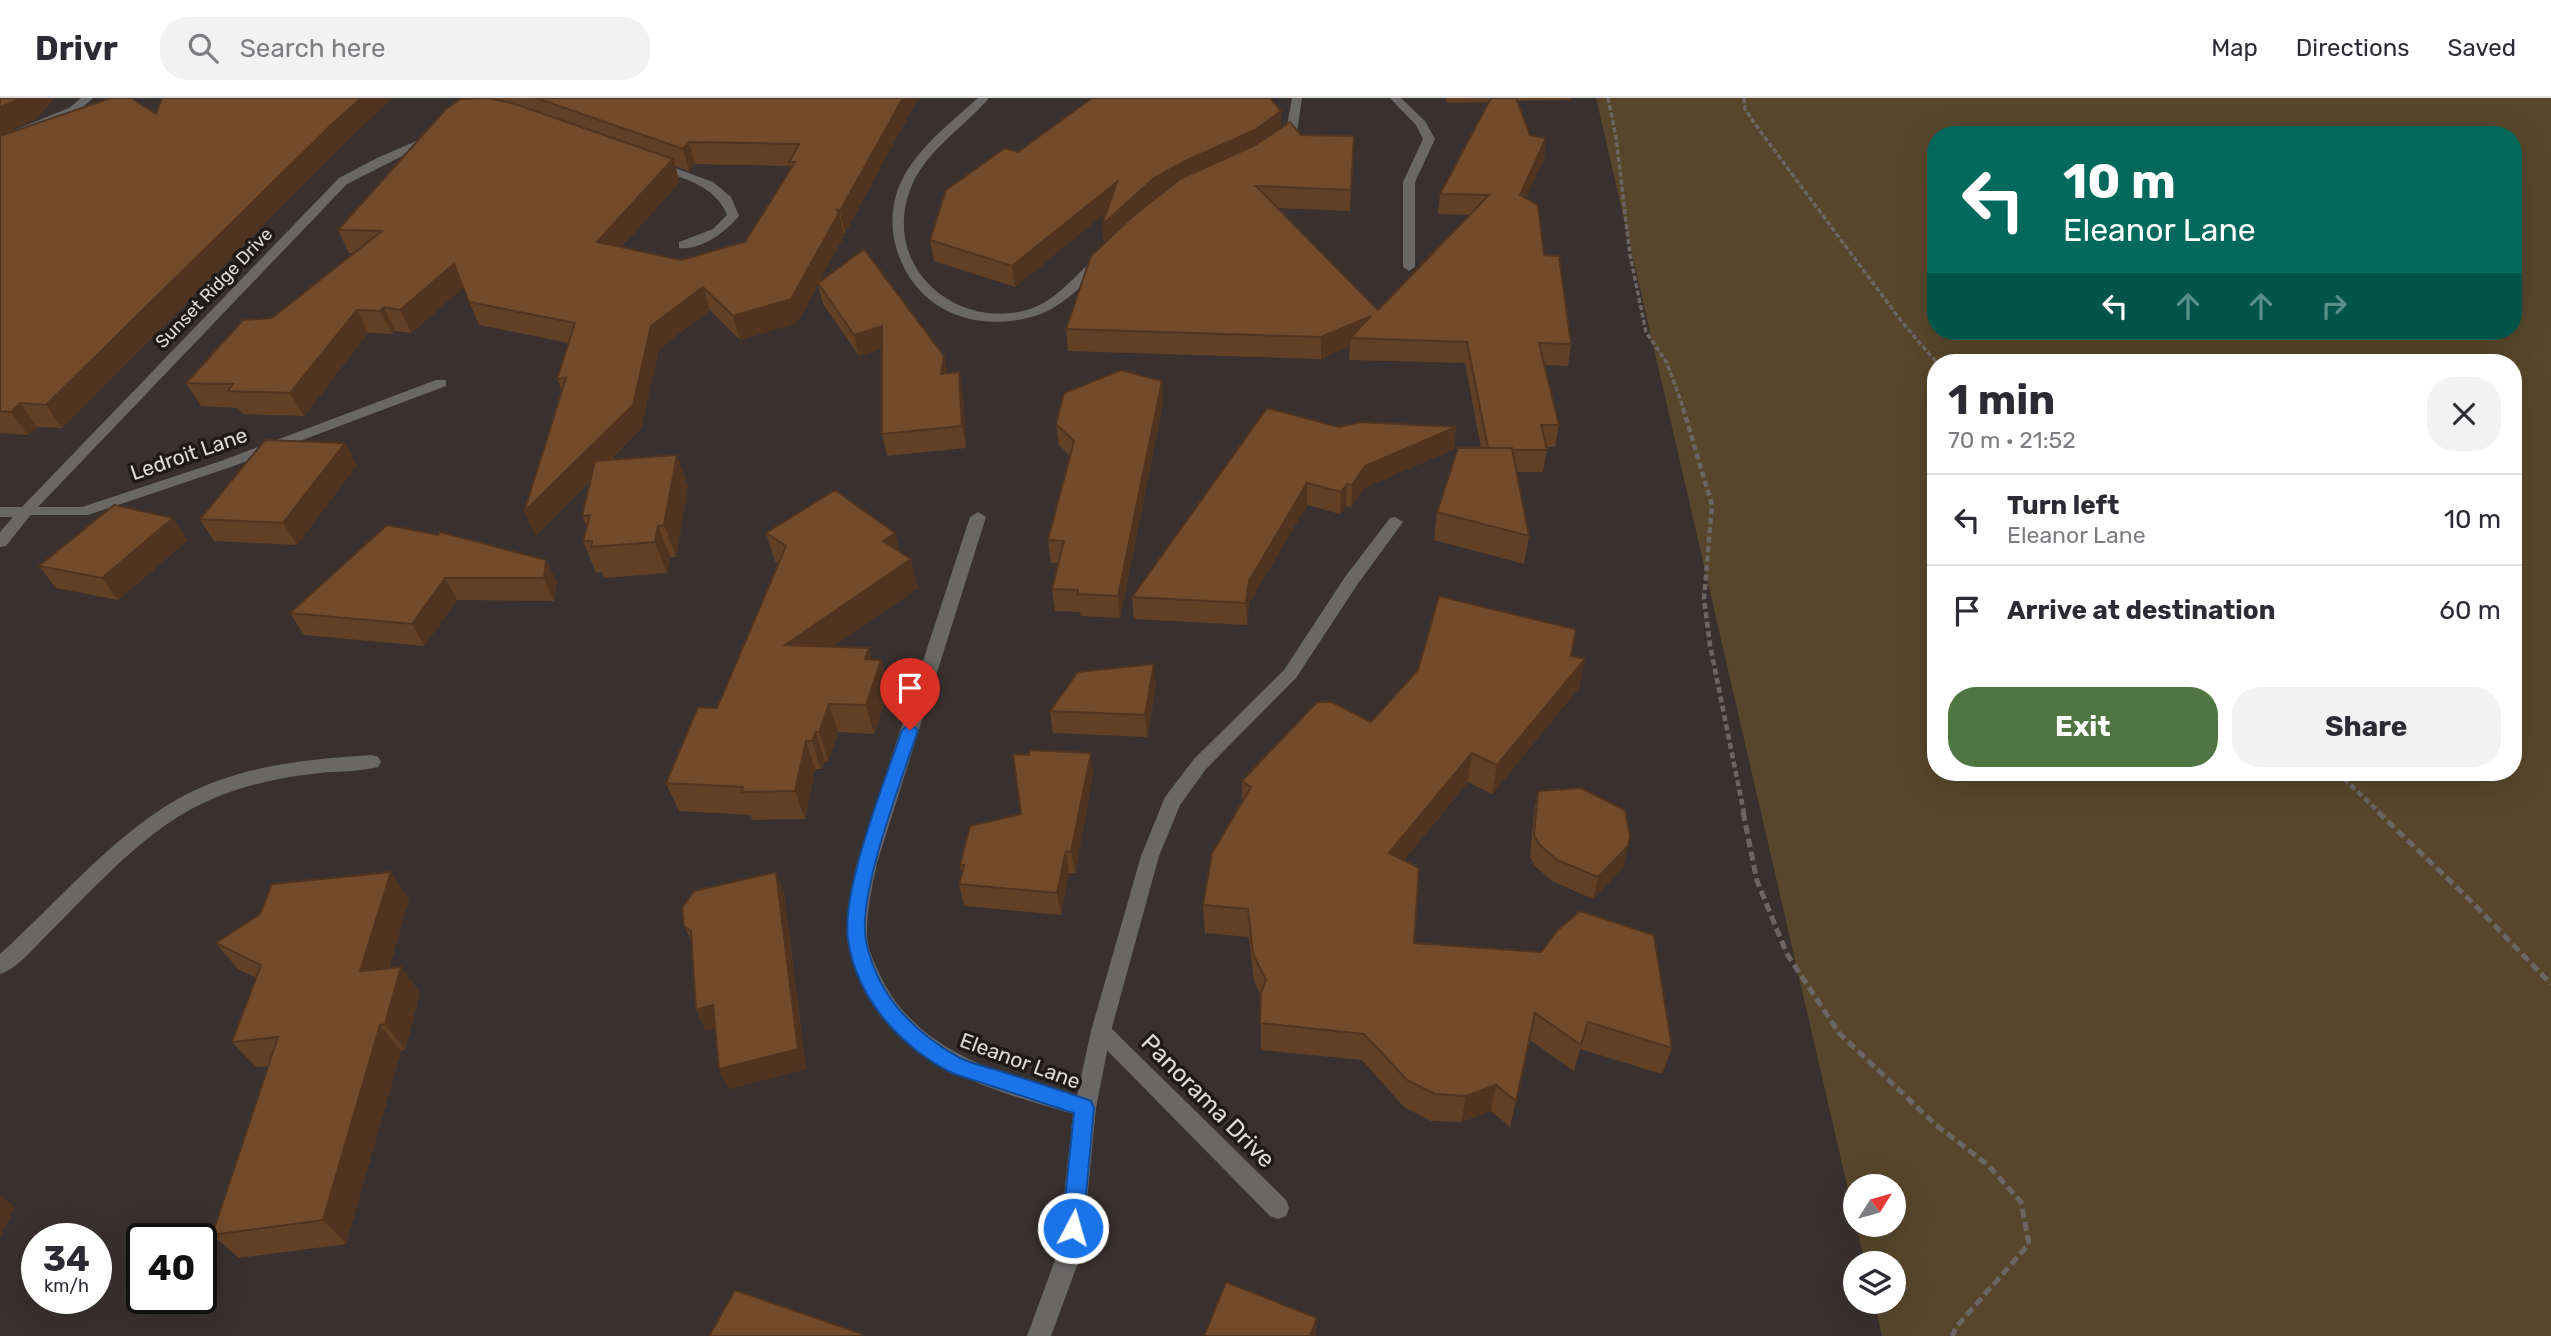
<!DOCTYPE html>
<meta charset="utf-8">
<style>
:root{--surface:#fff;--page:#f2f2f3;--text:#2b2b33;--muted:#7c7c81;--line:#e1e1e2;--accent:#4f7642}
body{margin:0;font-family:Rubik,sans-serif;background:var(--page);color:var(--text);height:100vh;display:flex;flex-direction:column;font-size:26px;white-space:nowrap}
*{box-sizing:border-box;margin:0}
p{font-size:23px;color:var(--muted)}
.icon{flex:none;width:38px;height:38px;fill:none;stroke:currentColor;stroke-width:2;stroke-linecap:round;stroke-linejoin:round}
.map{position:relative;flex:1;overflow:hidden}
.sheet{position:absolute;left:1927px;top:256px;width:595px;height:427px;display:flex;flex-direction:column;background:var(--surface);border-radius:28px;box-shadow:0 7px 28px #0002}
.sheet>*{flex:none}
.top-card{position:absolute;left:1927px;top:28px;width:595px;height:214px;border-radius:28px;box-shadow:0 7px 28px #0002;background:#00695c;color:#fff;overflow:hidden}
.needle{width:46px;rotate:53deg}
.controls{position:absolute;left:1843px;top:1076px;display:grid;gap:14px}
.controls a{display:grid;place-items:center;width:63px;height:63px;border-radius:50%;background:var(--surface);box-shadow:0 7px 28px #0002;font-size:35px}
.speed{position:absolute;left:21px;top:1125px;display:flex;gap:14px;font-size:35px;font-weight:700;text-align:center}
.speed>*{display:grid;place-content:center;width:91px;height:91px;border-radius:50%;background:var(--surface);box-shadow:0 7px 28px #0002;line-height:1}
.speed small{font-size:18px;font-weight:400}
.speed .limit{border:4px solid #111;border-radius:10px;background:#fff;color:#111}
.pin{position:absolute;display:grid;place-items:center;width:60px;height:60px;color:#fff;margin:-72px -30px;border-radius:50% 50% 50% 0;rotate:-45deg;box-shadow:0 0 7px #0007}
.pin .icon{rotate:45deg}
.me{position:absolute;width:77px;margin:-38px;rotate:6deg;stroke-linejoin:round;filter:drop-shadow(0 0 5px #0008)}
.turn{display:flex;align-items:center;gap:24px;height:147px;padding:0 21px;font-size:32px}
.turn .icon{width:91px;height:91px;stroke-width:2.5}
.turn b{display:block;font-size:49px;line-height:60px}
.lanes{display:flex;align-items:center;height:66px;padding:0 21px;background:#0003;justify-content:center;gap:35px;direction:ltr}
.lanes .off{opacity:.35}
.round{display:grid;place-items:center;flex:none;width:74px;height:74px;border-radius:28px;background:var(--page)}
.headline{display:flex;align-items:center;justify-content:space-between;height:119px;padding:0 21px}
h1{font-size:42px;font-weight:700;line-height:52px}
.primary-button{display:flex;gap:14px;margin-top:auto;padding:14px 21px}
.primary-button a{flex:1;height:80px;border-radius:28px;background:var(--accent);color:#fff;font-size:28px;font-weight:700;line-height:80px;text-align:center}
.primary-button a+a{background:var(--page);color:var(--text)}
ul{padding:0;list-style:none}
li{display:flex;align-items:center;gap:21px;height:91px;padding:0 21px;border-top:2px solid var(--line)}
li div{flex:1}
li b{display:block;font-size:26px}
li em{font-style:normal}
header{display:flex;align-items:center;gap:42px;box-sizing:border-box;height:98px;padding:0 35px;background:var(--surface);border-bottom:2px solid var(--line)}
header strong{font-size:33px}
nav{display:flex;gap:38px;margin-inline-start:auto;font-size:24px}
.search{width:490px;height:63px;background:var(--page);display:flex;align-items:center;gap:18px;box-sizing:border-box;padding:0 24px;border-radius:28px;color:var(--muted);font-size:26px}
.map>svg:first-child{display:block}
.green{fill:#57462b;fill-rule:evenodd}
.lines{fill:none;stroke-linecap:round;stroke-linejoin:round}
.path-far2{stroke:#6b6563;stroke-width:3.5;stroke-dasharray:5 2.5;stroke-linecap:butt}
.path-far1{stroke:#6b6563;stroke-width:4.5;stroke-dasharray:6 3.5;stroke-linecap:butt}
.path{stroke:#6b6563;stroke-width:5;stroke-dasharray:9 4.5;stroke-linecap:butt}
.service{fill:#6a6767;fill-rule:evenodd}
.minor{fill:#6a6767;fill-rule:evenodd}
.tertiary{fill:#6a6767;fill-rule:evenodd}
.wall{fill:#624026;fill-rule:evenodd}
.shaded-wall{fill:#50341f}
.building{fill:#724b2c;stroke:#50341f;stroke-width:2}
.route{fill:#1a73e8;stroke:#114b97;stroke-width:2}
.labels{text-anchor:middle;stroke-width:7;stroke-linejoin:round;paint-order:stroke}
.far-street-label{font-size:18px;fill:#dedad8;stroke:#1d1a19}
.street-label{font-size:21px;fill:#dedad8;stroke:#1d1a19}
.near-street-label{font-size:24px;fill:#dedad8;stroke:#1d1a19}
</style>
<header>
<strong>Drivr</strong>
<div class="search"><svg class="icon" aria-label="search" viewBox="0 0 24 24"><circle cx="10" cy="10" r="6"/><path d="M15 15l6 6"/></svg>Search here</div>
<nav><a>Map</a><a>Directions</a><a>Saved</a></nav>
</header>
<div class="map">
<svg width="2551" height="1238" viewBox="0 0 2551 1238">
<rect width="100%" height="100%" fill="#38312f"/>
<path class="green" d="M1596,0H2551V1238H1882L1874,1204H1894V1166L1865,1165L1856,1127H1894V1088H1855V1122ZM1936,37H2513V233H1936ZM1936,264H2513V674H1936Z"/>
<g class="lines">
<g class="path-far2">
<path d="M1608,0L1616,39L1630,157L1646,234L1667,265L1684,312"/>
<path d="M1744,0L1745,11L1760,33L1902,224L1936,264"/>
</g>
<g class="path-far1">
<path d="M1683,310L1712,407L1704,501L1710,547L1744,715"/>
<path d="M2337,674L2380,715"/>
</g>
<g class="path">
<path d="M1743,714L1757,783L1787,856L1839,935L1936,1027L1988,1067L2021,1104L2029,1146L1957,1228L1952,1238"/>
<path d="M2378,714L2472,804L2551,886"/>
</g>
<path class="service" d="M372,657L378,659L381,664L378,669C360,674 339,673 320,675C267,680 215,694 170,724C126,754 89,795 52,832C37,846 19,870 0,876V856C58,804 109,741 176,702C235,668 306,661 372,657Z"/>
<g class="minor">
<path d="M81,0H93L77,14L0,45V38L69,10Z"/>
<path d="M978,0H989C963,31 925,52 910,92C882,168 954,232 1027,212C1056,204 1077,175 1099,156H1107L1109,159C1091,180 1063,210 1035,218C974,236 914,212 896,149C891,131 891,109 898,91C913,53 948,27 978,0Z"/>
<path d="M1292,0H1302L1297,34L1284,45H1276V41L1286,33Z"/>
<path d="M1390,0H1401L1425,23L1435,41L1415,84V169L1409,173L1403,169V84L1423,41L1416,27Z"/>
<path d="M430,37L440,39L347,86L38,409H82L221,363L436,282H446V288L231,369L88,417H20L17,414L20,411L339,80L377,60Z"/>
<path d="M656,63L713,84L731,99L739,118C726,134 700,153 679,150V144L713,131L727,117C715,86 680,80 652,69L650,67Z"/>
<path d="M1101,924L1108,927L1286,1102L1289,1110L1286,1118L1278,1121L1270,1118L1094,939L1091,933L1094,927Z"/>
</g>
<g class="tertiary">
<path d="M0,409H25L33,414L6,448L0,449V434L13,419H0Z"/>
<path d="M978,414L986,419L877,765C872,789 866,815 867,840C868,852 874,864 879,875C915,954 1000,976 1077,998L1091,933L1141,758L1165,699L1194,661L1284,572L1345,479L1390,420L1395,419L1403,424L1357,487L1296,580L1206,671L1180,707L1159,758L1111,933L1096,1010L1082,1154L1051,1238H1027L1058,1154L1073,1016C992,992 900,969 863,885C857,871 848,855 847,839C846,815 852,789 857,765L970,419Z"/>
</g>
</g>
<g class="wall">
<path d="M0,0H54L36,21L12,31L14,33L156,16L340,50L62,330L37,329L28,337L0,335Z"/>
<path d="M479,0H918L845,135H843L844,138L819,184L944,258L947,275L959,274L963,296L966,350L887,358L882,336V251L859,258L823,206L818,186L797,225L740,242L710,212L659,251L641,330L611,362L677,357L688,388L676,459H670L667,475L604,480L602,474L596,475L583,443L587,429L582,418L591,382L535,438L562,293L557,281L569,245L479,227L463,189L411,235L395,233L392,236L368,235L304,318L242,316L238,310L201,308L186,285L272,220L354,155H349L338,132ZM695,66L790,68L791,71L745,144L681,162L621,149L680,84L675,68L689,73Z"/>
<path d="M1445,0H1571V2L1517,3L1530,37L1546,40L1544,60L1526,100L1571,246L1568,268L1544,267L1559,327L1555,349H1546L1547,352L1543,374H1516L1529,438L1524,466L1434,442L1437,414L1481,350L1465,265L1349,262L1350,248L1321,261L1068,253L1066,231L1104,146L1106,114L1015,189L934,163L930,142L1018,54L1281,30L1301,37L1353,59L1350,113L1277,110L1378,212L1470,117L1438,116L1440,96L1489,4L1447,5Z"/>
<path d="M1162,283L1163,305L1120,520L1081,518L1080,514L1055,513L1052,491L1058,465H1051L1048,442L1070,358L1059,347L1056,326Z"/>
<path d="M1339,329H1456L1454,351L1364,390L1351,409L1346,408L1340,416L1307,407L1249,505L1247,527L1134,521L1132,499Z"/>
<path d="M345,345L357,367L297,447L214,443L200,421Z"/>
<path d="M387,427L557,484L554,503L457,502L424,548L304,537L290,515Z"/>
<path d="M766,435L899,454L918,490L832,549L872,561L881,562L889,590L874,636L838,634L828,663H825L821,671H815L805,721L753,722L750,717L679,713L666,685L717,610L778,465L775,463Z"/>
<path d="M188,442L118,502L56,490L39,468Z"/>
<path d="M1571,558L1579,590L1492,696L1468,684L1404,762L1414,845L1672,950L1662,976L1580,951L1574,973L1530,942L1510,1029L1491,1013L1461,1024L1431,1023L1404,1009L1362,962L1261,952V898L1254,883L1249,839L1205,835L1203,807L1242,704V683L1371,624Z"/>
<path d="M1156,588L1147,639L1053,635L1050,613Z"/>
<path d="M1093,677L1075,775H1069L1061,817L964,808L959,786L962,775L960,767L1021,716Z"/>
<path d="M1538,693L1628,748L1623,769L1593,801L1552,783L1535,768L1530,759L1534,714Z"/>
<path d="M391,774L409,801L389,870L401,869L420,895L405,952L401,953L346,1146L239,1160L212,1137L268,968L256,969L232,944L256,880L238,871L216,845Z"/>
<path d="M784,795L806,971L729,991L719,971L715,930L706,932L696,912L692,844L684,828Z"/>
</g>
<g class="shaded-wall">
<path d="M22,0H54L36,21L12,31L18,40L0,61V9Z"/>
<path d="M361,0H392L340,50L62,330L46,307L330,28Z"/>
<path d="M903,0H918L845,135L840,113Z"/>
<path d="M1281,13V33L1104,148L1102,127L1154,80Z"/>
<path d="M1546,40L1544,60L1518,117L1520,97Z"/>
<path d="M689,44L695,66L689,73L683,51Z"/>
<path d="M673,61L680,84L605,167L597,144Z"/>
<path d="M1117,84L1119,104L1015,189L1012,168Z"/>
<path d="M839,115L844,138L797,225L740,242L733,218Z"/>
<path d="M454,166L464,189L411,235L400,212Z"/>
<path d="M703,189L710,212L659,251L641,330L535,438L524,414L651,228Z"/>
<path d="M384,209L395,233L392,236L380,213Z"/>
<path d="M357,212L368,235L304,318L290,295Z"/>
<path d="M1371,218L1350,240V248L1321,261V239Z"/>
<path d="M882,228L887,250L859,258L854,237Z"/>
<path d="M944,258L948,280L941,276Z"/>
<path d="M959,274L963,296L966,350L962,328Z"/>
<path d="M1162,283L1163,305L1120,520L1118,498Z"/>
<path d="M20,305L37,329L28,337L11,314Z"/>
<path d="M1456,329L1454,351L1364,390L1351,409L1352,387L1365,368Z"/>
<path d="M345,345L357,367L297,447L283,425Z"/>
<path d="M677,357L688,388L676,459L664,427Z"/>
<path d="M1307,385V407L1249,505L1247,527L1246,505L1249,483Z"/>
<path d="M1347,386L1346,408L1340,416L1341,394Z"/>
<path d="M173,420L188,442L118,502L102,480Z"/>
<path d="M658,428L670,459L667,475L655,444Z"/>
<path d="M895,435L902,463L883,443Z"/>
<path d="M911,461L918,490L794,575L785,547Z"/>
<path d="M546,462L557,484L554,503L544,480Z"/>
<path d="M445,480L457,502L424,548L412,526Z"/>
<path d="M869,550L876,578L881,562L889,590L874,636L866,607L865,561Z"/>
<path d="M1585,561L1579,590L1492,696L1497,667Z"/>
<path d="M1154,566L1156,588L1147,639L1145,617Z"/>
<path d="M829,606L838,634L828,663L819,634Z"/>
<path d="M816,634L825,663L821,671L812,643Z"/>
<path d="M806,643L815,671L805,721L795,693Z"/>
<path d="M1091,655L1093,677L1075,775L1071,754Z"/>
<path d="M1472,655L1468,684L1386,783L1389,755Z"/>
<path d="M1628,748L1623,769L1593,801L1598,779Z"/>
<path d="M1066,753L1069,775L1061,817L1057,795Z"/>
<path d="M391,774L409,801L380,899L360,873Z"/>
<path d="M776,774L784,795L806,971L729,991L719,971Z"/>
<path d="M401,869L420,895L405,952L385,926Z"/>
<path d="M713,907L723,928L706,932L696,912Z"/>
<path d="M380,927L401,953L346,1146L323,1122Z"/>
<path d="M1496,987L1491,1013L1461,1024L1466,998Z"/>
<path d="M0,1097L15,1109L0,1139Z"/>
<path d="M1317,1220L1316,1238H1310Z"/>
</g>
<g class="building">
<path d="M0,0H22L0,9Z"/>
<path d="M111,0H131L156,16L162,0H361L330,28L46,307L20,305L11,314L0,313V38Z"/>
<path d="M489,0L515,6L673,61L597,144L681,162L745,144L795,64H789L799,46L689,44L683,51L536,0H903L840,113L836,111L839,115L791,201L733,218L703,189L651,228L633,307L524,414L566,280L557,281L575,225L469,204L454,166L400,212L384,209L380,213L357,212L290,295L228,293L233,286L186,285L243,222L272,220L382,133L338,132L446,11L461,1Z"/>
<path d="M1092,0H1270L1281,13L1255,32L1185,63L1154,80L1102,127L1117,84L1012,168L930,142L946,92L1005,50L1018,54Z"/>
<path d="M1491,0H1516L1530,37L1546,40L1520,97L1538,107L1544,157L1559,158L1571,246L1539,245L1559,327H1541L1547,352H1512V350H1488L1467,244L1350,240L1371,218L1321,239L1066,231L1091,158L1133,118L1180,81L1255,47L1290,24L1301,37L1354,38L1351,92L1256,88L1378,212L1489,97L1440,96Z"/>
<path d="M864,151L944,258L941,276L959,274L962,328L882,336V228L854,237L818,185Z"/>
<path d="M1121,272L1162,283L1118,498L1078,496V492L1052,491L1064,443L1048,442L1074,343L1056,326L1064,295Z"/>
<path d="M1267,310L1339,329L1360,324L1456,329L1365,368L1352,387L1347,386L1341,394L1307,385L1249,483L1246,505L1132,499Z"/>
<path d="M265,342L345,345L283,425L200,421Z"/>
<path d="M1458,350H1512L1529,438L1437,414Z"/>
<path d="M677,357L664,427L658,428L655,444L591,449L592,443H583L590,417L582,418L595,363Z"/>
<path d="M835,392L895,435L883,443L911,461L785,547L869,550L865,561L881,562L866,607L829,606L819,634H816L812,643H806L795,693L742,694L743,689L666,685L698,609L717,610L786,448L766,435Z"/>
<path d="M114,407L173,420L102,480L39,468Z"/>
<path d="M387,427L438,437L440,434L546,462L544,480H445L412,526L290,515Z"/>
<path d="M1439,498L1574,531L1576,532L1571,558L1585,561L1497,667L1472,655L1389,755L1419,770L1414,845L1541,854L1557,833L1580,813L1654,837L1672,950L1588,924L1581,947L1535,915L1516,1003L1496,987L1466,998L1435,996L1407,982L1364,936L1260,925L1261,895L1266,882L1253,856L1248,811L1203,807L1212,755L1251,689L1242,683L1317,604H1332L1371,624L1418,572Z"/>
<path d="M1154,566L1145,617L1050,613L1078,574Z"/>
<path d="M1030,652L1091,655L1071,754L1066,753L1057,795L959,786L964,767H960L970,728L1021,716L1013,656L1029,657Z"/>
<path d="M1581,690L1625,712L1630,738L1628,748L1598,779L1557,762L1539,746L1534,737L1538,693Z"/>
<path d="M391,774L360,873L401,869L385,926L380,927L323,1122L212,1137L278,939L232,944L261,867L216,845L260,816L272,786Z"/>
<path d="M776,774L798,951L719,971L713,907L696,912L691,833L684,828L682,810L694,793Z"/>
<path d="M1226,1184L1317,1220L1310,1238H1204Z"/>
<path d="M735,1192L862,1236L861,1238H709Z"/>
</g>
<path class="route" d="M910,626L918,632C902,682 857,795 866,843C877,897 913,934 960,960C972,966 987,969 1000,973C1031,983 1061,992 1091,1003L1094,1010L1083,1130L1080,1137L1073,1140L1065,1137L1062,1130L1074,1015C1045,1006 1017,996 988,987C975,982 960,979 948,973C898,946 857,900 848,842C841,791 885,683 902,632Z"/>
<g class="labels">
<g class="far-street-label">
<text transform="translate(214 190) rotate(-46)" y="6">Sunset Ridge Drive</text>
</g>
<g class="street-label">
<text transform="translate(189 356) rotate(-19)" y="7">Ledroit Lane</text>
<text transform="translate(1020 963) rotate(20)" y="7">Eleanor Lane</text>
</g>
<g class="near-street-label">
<text transform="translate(1208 1003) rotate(45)" y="8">Panorama Drive</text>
</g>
</g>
</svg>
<div class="controls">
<a><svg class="needle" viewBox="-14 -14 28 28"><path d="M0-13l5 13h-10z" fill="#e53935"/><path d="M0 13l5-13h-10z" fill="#7c7c81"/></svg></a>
<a><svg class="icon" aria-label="layers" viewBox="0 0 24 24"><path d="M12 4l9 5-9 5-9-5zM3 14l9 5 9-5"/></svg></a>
</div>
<div class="speed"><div>34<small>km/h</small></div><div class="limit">40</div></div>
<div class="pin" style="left:910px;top:632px;background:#d93025"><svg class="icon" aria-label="arrive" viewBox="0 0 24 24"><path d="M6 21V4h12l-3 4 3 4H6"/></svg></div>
<svg class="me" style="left:1073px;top:1130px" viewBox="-20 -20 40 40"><circle r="17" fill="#1a73e8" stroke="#fff" stroke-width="3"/><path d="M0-11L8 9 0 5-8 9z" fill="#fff"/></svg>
<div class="top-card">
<div class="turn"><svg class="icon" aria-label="left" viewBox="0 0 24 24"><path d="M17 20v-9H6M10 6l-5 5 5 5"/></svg><div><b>10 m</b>Eleanor Lane</div></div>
<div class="lanes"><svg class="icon" aria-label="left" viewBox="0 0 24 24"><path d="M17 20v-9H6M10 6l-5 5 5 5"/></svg><svg class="icon off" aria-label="ahead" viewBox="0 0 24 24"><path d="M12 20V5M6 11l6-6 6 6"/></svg><svg class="icon off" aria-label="ahead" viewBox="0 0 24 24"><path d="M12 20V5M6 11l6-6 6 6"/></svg><svg class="icon off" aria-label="right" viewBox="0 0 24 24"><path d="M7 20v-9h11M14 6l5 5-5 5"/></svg></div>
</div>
<section class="sheet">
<div class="headline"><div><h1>1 min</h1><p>70 m · 21:52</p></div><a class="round"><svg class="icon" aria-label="close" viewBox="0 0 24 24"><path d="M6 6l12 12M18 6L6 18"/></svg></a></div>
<ul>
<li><svg class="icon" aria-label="left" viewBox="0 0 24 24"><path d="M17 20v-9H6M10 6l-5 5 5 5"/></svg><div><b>Turn left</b><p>Eleanor Lane</p></div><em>10 m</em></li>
<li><svg class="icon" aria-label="arrive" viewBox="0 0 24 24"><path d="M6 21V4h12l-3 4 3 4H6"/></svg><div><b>Arrive at destination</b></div><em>60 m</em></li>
</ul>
<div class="primary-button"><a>Exit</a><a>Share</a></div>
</section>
</div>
